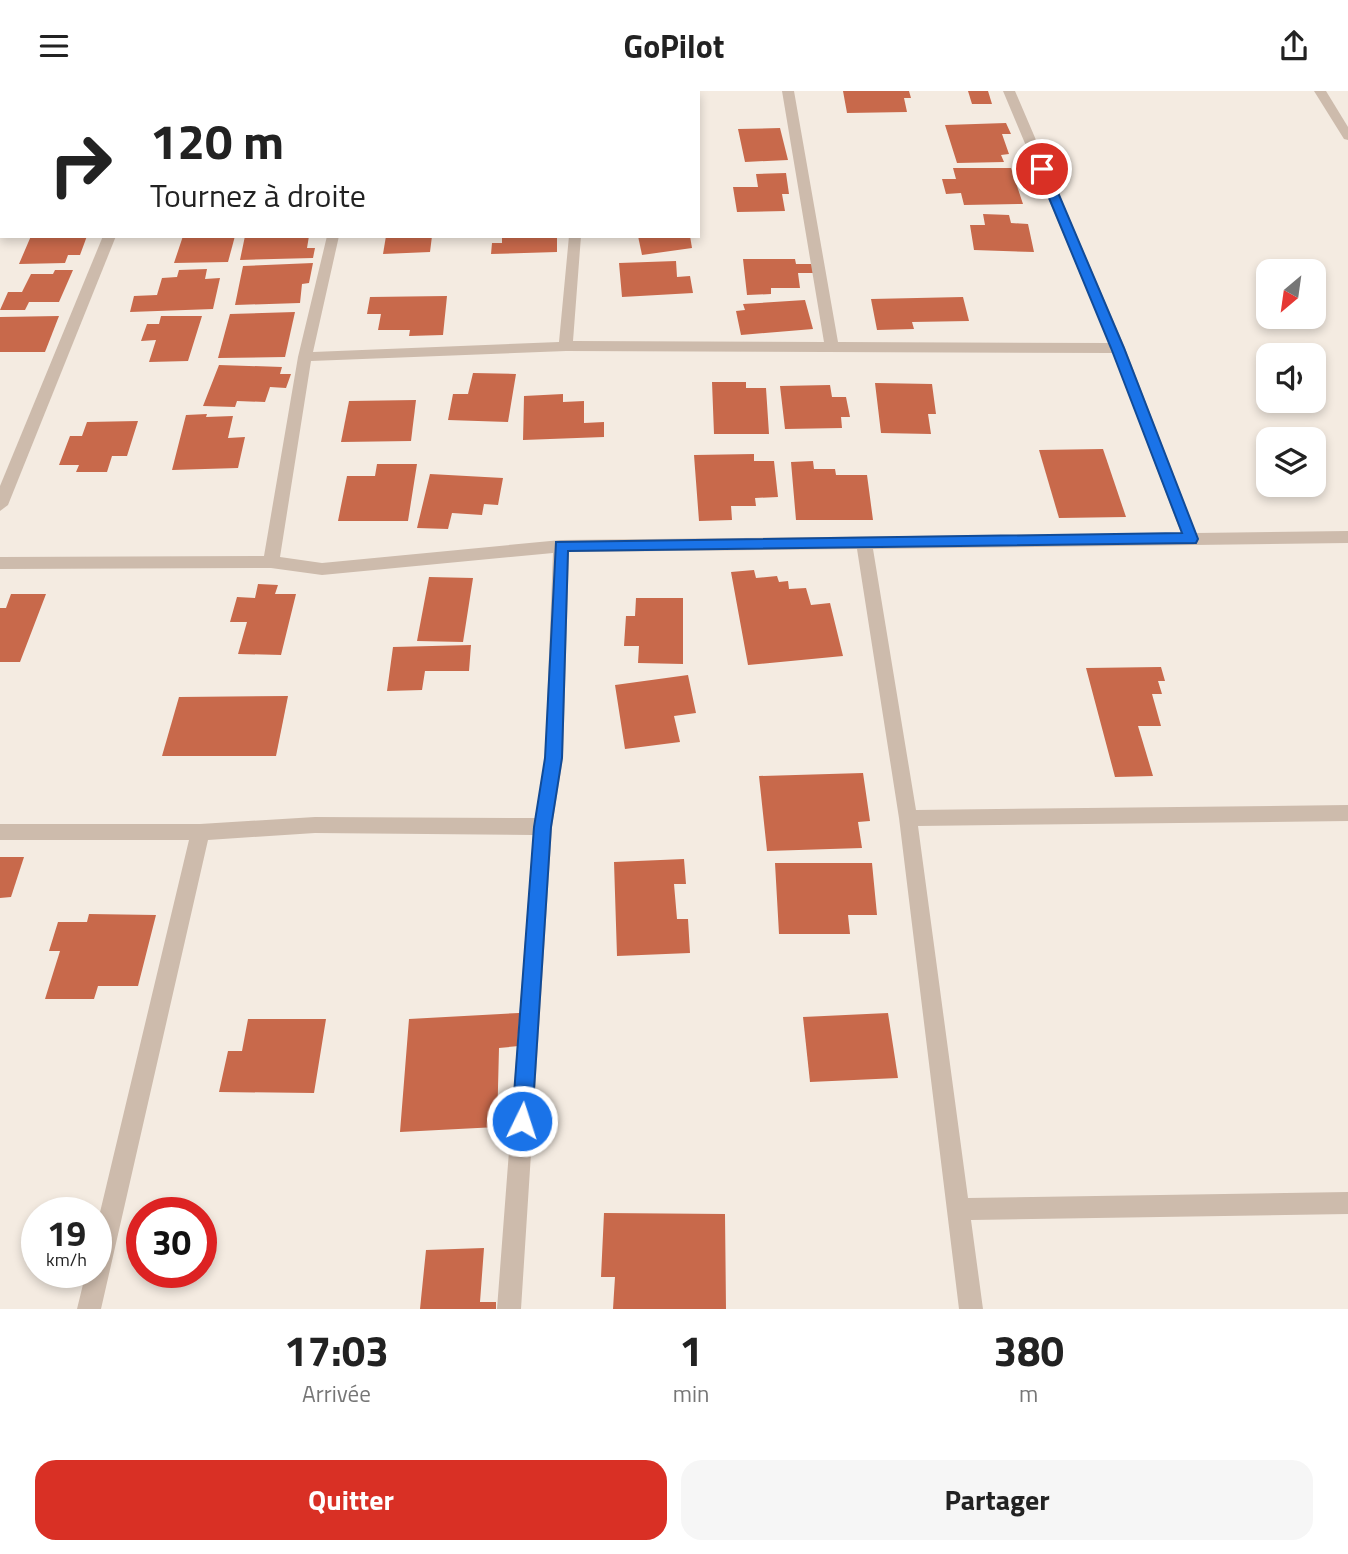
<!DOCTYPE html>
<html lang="fr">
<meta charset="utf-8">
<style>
:root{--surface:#fff;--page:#f6f6f6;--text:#222;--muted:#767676;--accent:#d93025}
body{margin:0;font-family:"Titillium Web",sans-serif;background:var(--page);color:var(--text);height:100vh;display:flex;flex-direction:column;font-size:26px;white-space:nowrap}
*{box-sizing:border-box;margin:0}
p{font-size:23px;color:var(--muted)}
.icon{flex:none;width:38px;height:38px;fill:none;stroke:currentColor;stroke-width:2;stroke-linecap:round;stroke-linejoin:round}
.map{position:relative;height:1218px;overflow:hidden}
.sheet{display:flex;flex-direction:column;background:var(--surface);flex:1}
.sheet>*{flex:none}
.top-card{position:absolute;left:0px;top:0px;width:700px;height:147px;box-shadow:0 4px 10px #0003;background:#fff;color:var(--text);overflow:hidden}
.needle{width:46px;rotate:209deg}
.fabs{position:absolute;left:1256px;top:168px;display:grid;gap:14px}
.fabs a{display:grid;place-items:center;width:70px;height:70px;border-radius:14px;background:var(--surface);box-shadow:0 4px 10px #0003;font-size:35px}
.speed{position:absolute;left:21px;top:1106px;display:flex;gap:14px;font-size:35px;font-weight:700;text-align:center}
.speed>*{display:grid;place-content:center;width:91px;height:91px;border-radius:50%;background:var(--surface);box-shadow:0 4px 10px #0003;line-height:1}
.speed small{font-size:18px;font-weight:400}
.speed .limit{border:10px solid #d22;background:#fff;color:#111}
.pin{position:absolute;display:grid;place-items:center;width:60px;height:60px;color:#fff;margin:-30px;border:4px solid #fff;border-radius:50%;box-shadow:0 2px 7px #0007}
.me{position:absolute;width:77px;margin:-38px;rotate:4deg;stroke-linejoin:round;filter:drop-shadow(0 0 5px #0008)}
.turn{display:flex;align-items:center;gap:24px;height:147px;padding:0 35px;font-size:32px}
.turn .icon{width:91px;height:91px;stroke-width:2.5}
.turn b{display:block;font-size:49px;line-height:60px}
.eta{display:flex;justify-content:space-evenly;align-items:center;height:119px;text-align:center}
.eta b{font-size:42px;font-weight:700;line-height:49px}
.cta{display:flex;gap:14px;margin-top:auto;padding:14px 35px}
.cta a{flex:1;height:80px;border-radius:21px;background:var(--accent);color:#fff;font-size:28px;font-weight:700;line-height:80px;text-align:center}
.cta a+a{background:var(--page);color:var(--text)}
header{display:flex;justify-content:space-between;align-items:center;height:91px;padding:0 35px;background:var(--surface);font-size:32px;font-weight:700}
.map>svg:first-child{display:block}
.building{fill:#c8694b}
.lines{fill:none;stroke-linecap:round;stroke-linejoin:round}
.minor{fill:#cdbbac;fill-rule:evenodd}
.route{fill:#1a73e8;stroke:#114b97;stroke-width:2}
</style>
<header><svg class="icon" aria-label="menu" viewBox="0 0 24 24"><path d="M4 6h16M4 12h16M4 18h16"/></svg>GoPilot<svg class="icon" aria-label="share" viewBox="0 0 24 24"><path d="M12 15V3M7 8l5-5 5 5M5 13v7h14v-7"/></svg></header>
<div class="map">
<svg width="1348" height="1218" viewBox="0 0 1348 1218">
<rect width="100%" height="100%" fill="#f4ebe1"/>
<g class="building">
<path d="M843,0H909L911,7H904L907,21L847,22Z"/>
<path d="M968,0H988L992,13H972Z"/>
<path d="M1006,32L1011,43H1002L1009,63L1001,64L1004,71L957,72L945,34Z"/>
<path d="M780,37L788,69L745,71L738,38Z"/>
<path d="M953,77H1011L1023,113L964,114L961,102L946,103L942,88H956Z"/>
<path d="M786,82L789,103H782L785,120L737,121L733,96H758L756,83Z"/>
<path d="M983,123L1009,124L1011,132L1028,133L1034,161L974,159L970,134H985Z"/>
<path d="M31,145H87L80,164H68L65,172L19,173Z"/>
<path d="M183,145H235L228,171L174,172Z"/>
<path d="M245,145H309L307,157H315L313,167L240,169Z"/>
<path d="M386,145H432L430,161L383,163Z"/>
<path d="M502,145H557V161L491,163L492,152H502Z"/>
<path d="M638,145H690L692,157L642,164Z"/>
<path d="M743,168H795L796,173H813L814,182H798L800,197H771V203L747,204Z"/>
<path d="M676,170L677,186L690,185L693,202L622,206L619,172Z"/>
<path d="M313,172L309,192L302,193L300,212L235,214L243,175Z"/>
<path d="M207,178L205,188L220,187L213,218L130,221L134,205L157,204L162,187L177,186L179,179Z"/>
<path d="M55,179H73L59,211H29L25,219H0L8,201H22L31,183H53Z"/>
<path d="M447,205L443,244L409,245L410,239H378L381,223H367L370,206Z"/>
<path d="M963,206L969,230L912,231L914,238L877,239L871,208Z"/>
<path d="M805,209L813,238L741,244L736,220L745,219L743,213Z"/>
<path d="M295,221L285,266L218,267L230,223Z"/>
<path d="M59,225L45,261H0V226Z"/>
<path d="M161,225H202L188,270L149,271L156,249L141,250L147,233H159Z"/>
<path d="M219,274L282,276L280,283H291L286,297L270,296L265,311L237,310L235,316L203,315Z"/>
<path d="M473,282L516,283L508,331L448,329L453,303H468Z"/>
<path d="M712,291H746V297H766L769,343H714Z"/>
<path d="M875,292L932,293L936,323H928L931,343L881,342Z"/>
<path d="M830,294L832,306H846L850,326H841L842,337L785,338L780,295Z"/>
<path d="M563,303V311L584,310V332L604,331V346L523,349L524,305Z"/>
<path d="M416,309L411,350L341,351L349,310Z"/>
<path d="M207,323L206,326L233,325L228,347L245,346L238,377L172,379L186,324Z"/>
<path d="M138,330L127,365H112L107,381H76L79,374H59L70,345H82L87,331Z"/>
<path d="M1103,358L1126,426L1059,427L1039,359Z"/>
<path d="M754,363V370H774L778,406L755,407L756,415H731L732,429L699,430L694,364Z"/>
<path d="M813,370L814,378H835L836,384H867L873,429H796L791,371Z"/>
<path d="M377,373H417L408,430H338L347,385H375Z"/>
<path d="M430,383L503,387L498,414L484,413L482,424L452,422L448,438L417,437Z"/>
<path d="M754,479L756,487L777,485L779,491L788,490L789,498L806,497L811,514L830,512L843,565L748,574L731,481Z"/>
<path d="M429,486L473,487L463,551L417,550Z"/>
<path d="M258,493L278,494L275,503H296L281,564L238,563L247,531H230L237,506L255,507Z"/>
<path d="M11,503H46L20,571H0V517H6Z"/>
<path d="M636,507H683V573L638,572L639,555H624L626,525H635Z"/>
<path d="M471,554L469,580H425L422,599L387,600L393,556Z"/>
<path d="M1161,576L1165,590H1158L1162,603H1152L1161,635H1138L1153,685L1115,686L1086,577Z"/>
<path d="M688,584L696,622L674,625L680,651L625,658L615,594Z"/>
<path d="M288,605L276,665H162L179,606Z"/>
<path d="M863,682L870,730L858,731L862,757L767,760L759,685Z"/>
<path d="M0,766H24L11,806L0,807Z"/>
<path d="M684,768L686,793H674L677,828H688L690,862L617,865L614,771Z"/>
<path d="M775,772H872L877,824H848L850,843H779Z"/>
<path d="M89,823L156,824L138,895H98L94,908H45L60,860H49L58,831H87Z"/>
<path d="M519,922V955L499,957L497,1036L400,1041L409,928Z"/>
<path d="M888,922L898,987L810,991L803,926Z"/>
<path d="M248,928H326L314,1002L219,1001L228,960H242Z"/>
<path d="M604,1122L725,1123L726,1218H613L615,1186H601Z"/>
<path d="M484,1157L480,1211H496V1218H420L426,1159Z"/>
</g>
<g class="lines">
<g class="minor">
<path d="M333,0H376L374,2Z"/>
<rect x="582" y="0" width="12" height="2"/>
<path d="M782,0H794L838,251L1109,252L1003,0H1015L1125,257L1196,442L1348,440V452L873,458L916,719L1348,714V730L918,735L968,1107L1348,1101V1123L971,1129L983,1218H959L899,727L857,458L569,461L563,667L552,736L521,1218H497L533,744L315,742L208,749L101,1218H77L86,1181H96V1138L189,749H0V733H200L315,726L535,727L545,667L553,462L322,484L271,477L0,478V466L264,465L298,266L327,145H339L313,261L559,251L569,145H581L573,250L824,251ZM566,260L1113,262L1181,442L561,449L322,472L280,466L311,270Z"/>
<path d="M1314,0H1326L1348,36V49L1344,48Z"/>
<rect x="0" y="132" width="2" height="8"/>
<path d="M103,145H116L8,414L0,420V395Z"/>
</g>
</g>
<path class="route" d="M1042,74L1048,78L1124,257L1198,448L1196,452L568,460L562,667L551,736L532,1030L529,1037L522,1040L515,1037L512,1030L534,736L545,667L556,451L1182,442L1111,257L1037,78Z"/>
</svg>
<div class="fabs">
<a><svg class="needle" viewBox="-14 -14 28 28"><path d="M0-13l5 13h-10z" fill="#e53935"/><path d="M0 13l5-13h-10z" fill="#767676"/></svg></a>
<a><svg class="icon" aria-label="sound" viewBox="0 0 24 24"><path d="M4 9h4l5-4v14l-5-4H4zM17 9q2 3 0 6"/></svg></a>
<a><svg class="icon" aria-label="layers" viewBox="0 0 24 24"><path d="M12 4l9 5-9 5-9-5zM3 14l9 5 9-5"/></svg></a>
</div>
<div class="speed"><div>19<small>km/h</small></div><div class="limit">30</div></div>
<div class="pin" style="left:1042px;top:78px;background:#d93025"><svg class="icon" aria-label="arrive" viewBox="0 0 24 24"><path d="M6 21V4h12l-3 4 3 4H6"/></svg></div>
<svg class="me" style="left:522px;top:1030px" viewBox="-20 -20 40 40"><circle r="17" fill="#1a73e8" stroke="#fff" stroke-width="3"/><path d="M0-11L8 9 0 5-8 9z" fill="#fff"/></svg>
<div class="top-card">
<div class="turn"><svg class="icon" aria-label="right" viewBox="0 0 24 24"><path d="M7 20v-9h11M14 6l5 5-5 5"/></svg><div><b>120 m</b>Tournez à droite</div></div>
</div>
</div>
<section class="sheet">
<div class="eta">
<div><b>17:03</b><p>Arrivée</p></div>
<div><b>1</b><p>min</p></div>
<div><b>380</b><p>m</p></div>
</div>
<div class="cta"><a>Quitter</a><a>Partager</a></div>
</section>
